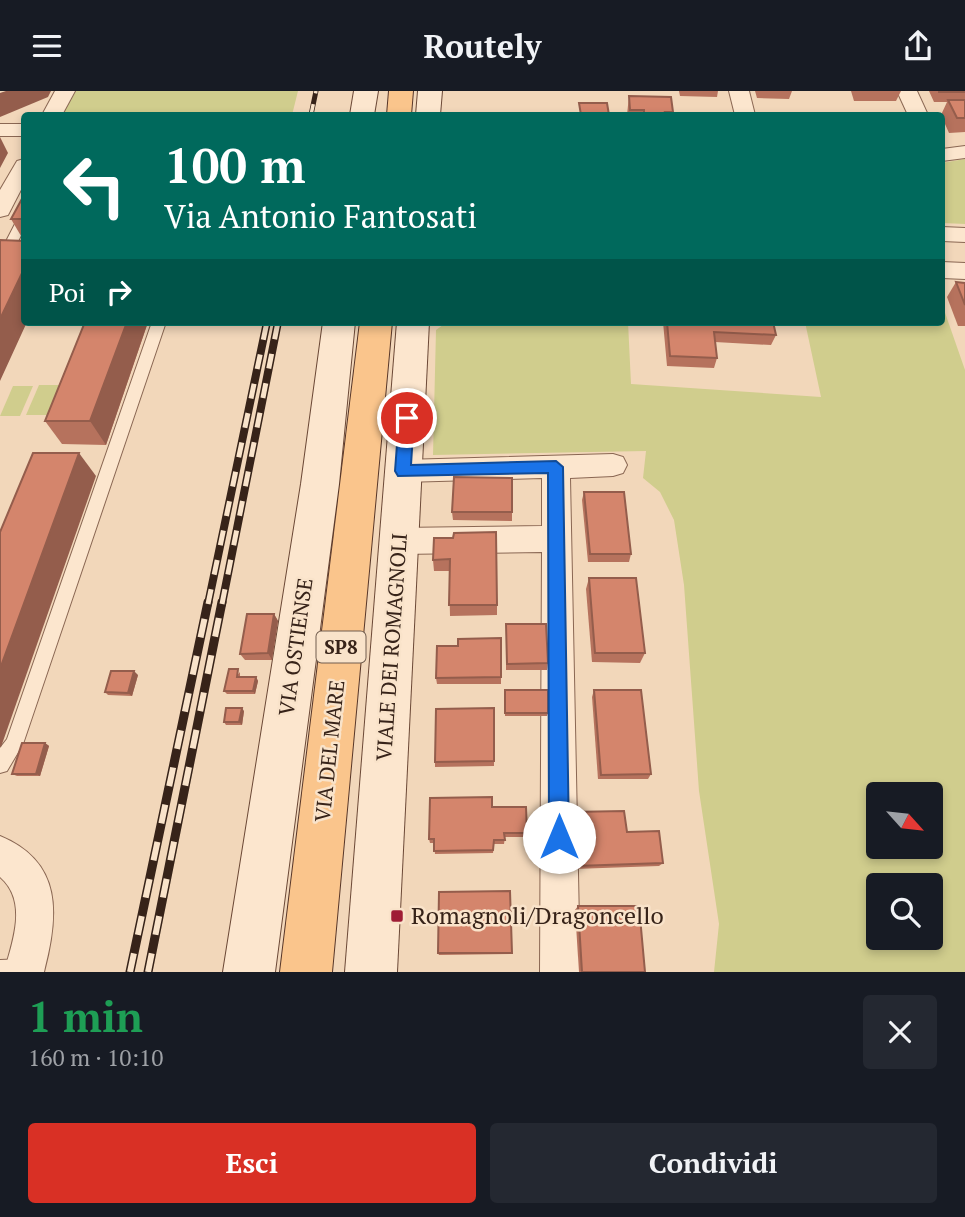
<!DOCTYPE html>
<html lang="it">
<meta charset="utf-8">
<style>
:root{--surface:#171b24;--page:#242831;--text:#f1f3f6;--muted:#9ea1a6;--accent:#d93025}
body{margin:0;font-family:"PT Serif",serif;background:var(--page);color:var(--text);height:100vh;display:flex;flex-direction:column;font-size:26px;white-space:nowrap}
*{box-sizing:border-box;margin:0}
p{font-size:23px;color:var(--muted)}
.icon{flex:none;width:38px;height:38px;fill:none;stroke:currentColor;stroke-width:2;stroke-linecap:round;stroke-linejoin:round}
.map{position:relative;height:881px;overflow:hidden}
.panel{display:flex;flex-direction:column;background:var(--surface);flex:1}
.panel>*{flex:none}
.top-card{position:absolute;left:21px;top:21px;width:924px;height:214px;border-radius:7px;box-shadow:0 4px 10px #0003;background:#00695c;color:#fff;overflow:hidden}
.needle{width:46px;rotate:117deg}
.tools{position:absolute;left:866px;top:691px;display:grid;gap:14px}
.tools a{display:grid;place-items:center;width:77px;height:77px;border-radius:7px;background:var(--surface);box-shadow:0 4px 10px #0003;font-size:35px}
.pin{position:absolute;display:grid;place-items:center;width:60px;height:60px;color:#fff;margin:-30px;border:4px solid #fff;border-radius:50%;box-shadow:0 2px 7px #0007}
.me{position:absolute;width:77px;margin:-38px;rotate:0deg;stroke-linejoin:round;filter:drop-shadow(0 0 5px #0008)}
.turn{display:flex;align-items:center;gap:24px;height:147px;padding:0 28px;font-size:32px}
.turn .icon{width:91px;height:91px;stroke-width:2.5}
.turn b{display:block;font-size:49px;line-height:60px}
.then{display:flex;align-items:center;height:66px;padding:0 28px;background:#0003;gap:14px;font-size:26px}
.round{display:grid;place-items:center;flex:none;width:74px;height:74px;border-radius:7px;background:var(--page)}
.summary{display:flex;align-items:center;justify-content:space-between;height:119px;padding:0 28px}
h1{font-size:42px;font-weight:700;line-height:52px;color:#1e9e55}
.primary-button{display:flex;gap:14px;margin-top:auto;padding:14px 28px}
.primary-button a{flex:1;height:80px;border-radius:7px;background:var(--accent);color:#fff;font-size:28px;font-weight:700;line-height:80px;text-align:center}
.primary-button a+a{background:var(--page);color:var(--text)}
header{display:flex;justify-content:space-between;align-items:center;height:91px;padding:0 28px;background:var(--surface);font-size:32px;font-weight:700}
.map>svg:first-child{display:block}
.green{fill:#d0cd8d;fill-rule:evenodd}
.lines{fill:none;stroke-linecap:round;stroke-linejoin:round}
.service-casing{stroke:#8a6753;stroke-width:2}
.minor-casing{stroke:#8a6753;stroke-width:2}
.secondary-casing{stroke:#6b4836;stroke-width:2}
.primary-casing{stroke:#573628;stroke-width:2}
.service{fill:#fce6ce;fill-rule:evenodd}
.minor{fill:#fce6ce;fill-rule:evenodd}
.secondary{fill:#fce6ce;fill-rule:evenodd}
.primary{fill:#fac58c;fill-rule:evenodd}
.rail-far2-casing{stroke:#372319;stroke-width:5}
.rail-far1-casing{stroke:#372319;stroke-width:8}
.rail-casing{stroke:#372319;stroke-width:9}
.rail-far2{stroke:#f9e3ca;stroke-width:3.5;stroke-dasharray:11;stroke-linecap:butt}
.rail-far1{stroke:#f9e3ca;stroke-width:5;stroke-dasharray:15;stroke-linecap:butt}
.rail{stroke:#f9e3ca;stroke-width:6;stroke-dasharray:19;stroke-linecap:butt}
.wall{fill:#b6725d}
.shaded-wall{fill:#945d4c}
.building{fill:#d4856c;stroke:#945d4c;stroke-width:2}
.route{fill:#1a73e8;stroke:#114b97;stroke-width:2}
.poi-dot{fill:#9f1d35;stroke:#f9e3ca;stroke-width:2.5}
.labels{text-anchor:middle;stroke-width:5;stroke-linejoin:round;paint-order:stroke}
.shield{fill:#f9e3ca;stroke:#715d4e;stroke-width:2}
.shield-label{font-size:19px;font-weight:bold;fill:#372319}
.street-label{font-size:21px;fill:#372319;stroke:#f9e3ca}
.near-poi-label{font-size:24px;fill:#372319;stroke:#f9e3ca;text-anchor:start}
</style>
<header><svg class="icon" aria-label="menu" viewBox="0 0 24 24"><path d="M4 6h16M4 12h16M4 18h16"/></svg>Routely<svg class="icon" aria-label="share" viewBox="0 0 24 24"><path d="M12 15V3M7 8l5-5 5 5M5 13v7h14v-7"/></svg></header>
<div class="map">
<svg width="965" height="881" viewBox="0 0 965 881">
<rect width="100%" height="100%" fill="#f2d7ba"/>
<g class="green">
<path d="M76,0H298L292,24H62Z"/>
<path d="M965,68V133L942,132V72Z"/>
<path d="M942,213L965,279V881H714L719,833L699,700L684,494L674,429L660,401L643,387L646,360L433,364L436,239L447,231H628L631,293L821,306L805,231H942ZM878,704H931V756H878ZM878,794H931V847H878Z"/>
<path d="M39,294H59L47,324H26Z"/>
<path d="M13,295H33L20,325H0Z"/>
</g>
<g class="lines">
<g class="service-casing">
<g id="service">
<path d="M24,123V138L13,161L24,162V170L3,167L1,160L18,127Z"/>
<path d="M152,231H166L23,653L7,680L0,682V657L7,648Z"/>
<path d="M25,868L33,871L35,881H0V869Z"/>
</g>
</g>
<g class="minor-casing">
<g id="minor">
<path d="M55,0H75L62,24H42Z"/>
<path d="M729,0H749L755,24H735Z"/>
<path d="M897,0H917L928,24H908Z"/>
<rect x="0" y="33" width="24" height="12"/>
<path d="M965,55V67L942,70V58Z"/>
<path d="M24,68V93L8,124L0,126V99L17,70Z"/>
<path d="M942,136L965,137V151L942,150Z"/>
<path d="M942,171L965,172V188L942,187Z"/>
<path d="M613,363L623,366L627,374L623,382L613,385L570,387L580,881H540L542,461L399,463L388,459L384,450L388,441L399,437L542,435V387L403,391L393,388L389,380L393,372L403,369Z"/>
<path d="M0,745C63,771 59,824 44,881H4C13,850 28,810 0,786Z"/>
</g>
</g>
<g class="secondary-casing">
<g id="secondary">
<path d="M354,0H378L374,24H350Z"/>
<path d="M418,0H442L440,24H416Z"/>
<path d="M323,231H355L339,393L275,881H223L301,393Z"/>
<path d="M397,231H429L397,881H345Z"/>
</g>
</g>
<g class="primary-casing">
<g id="primary">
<path d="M389,0H413L411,24H387Z"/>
<path d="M360,231H392L332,881H280Z"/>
</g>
</g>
<use href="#service" class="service"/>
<use href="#minor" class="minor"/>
<use href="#secondary" class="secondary"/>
<use href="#primary" class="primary"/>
<g class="rail-far2-casing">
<path id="rail-far2" d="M311,24L316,0"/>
</g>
<g class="rail-far1-casing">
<g id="rail-far1">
<path d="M208,513L267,231"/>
<path d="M222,513L278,231"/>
</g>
</g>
<g class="rail-casing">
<g id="rail">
<path d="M130,881L208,511"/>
<path d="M148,881L222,511"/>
</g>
</g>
<use href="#rail-far2" class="rail-far2"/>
<use href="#rail-far1" class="rail-far1"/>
<use href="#rail" class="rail"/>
</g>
<g class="wall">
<path d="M679,0H718L717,6L680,5Z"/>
<path d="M755,0H792L789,8L757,7Z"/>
<path d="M851,0H901L896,10H854Z"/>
<path d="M929,0H965V41L949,42L941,24L947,11H934Z"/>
<path d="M629,5L673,21L672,24H627Z"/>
<path d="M24,104V231V150L11,128Z"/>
<path d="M956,191L965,192V235H958L947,206Z"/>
<path d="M85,231H148L106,354L62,353L45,330Z"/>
<path d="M663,231H773L776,244L771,254L715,251L717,267L714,277L667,275Z"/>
<path d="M584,401L631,463L629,471H588L582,409Z"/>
<path d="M452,421H512V430L453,429Z"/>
<path d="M453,447L497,514V524L450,525L449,480H434L433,469Z"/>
<path d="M589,487L645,562L640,572L592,571L586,498Z"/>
<path d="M274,523L278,530L272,569H245L240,563Z"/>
<path d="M506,533L548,572L547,579H506Z"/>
<path d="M240,581V586H256L258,590L255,603H227L224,600Z"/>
<path d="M138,584L132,605L108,604L105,601Z"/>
<path d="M501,586V593H437L436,587Z"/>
<path d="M505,599L548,622L547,625H505Z"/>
<path d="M594,599L651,683L648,688H598L592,606Z"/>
<path d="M494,617V675L435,676V671Z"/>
<path d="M244,620L242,634H226L224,631Z"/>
<path d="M45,652L49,655L40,685H17L12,683Z"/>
<path d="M492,716L527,742L526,746H505L504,753H494L493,762L435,763L434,752H430L429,748Z"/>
<path d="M571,721L627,741L663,772L659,775L574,778L570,726Z"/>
<path d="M578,815L645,881H579L575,819Z"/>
<path d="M438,862H512L511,863L439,864Z"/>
</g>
<g class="shaded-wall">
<path d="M6,0H51L48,6L0,26V2Z"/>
<path d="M0,46L8,62L0,77Z"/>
<path d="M24,178V231H27L0,290V228Z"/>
<path d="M127,231H148L106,354L90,330Z"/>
<path d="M79,362L96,385L1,656L0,655V578Z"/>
<path d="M274,523L278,530L272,569L268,562Z"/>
<path d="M134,580L138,584L132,605L128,602Z"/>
<path d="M256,586L258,590L255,603L253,600Z"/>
<path d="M242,617L244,620L242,634L239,631Z"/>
<path d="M45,652L49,655L40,685L36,683Z"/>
</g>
<g class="building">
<rect x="939" y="0" width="26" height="1"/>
<path d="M629,5L671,6L673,21H665L666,24H671H634H644V19H630Z"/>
<path d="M948,9H965V27H957Z"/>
<path d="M579,12H607L609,24H581Z"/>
<path d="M24,104V128H11Z"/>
<path d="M0,149L24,150V178L0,228Z"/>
<path d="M956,191L965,192V214Z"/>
<path d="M85,231H127L90,330H45Z"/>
<path d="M667,231H773L776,244L714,241L717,267L670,265Z"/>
<path d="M33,362H79L0,578V441Z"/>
<path d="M454,386L512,387V421H452Z"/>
<path d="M584,401H624L631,463H590Z"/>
<path d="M496,441L497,514H449L450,468L433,469L434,447H453L454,442Z"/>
<path d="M589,487H636L645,562H595Z"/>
<path d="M247,523H274L268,562L240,563Z"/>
<path d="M506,533H546L548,572L507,573Z"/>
<path d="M501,547V586L436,587L437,555H458V548Z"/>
<path d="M229,578H238L237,586H256L253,600H224Z"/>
<path d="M111,580H134L128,602L105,601Z"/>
<rect x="505" y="599" width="43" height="23"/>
<path d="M594,599H641L651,683L601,684Z"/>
<path d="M226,617H242L239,631H224Z"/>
<path d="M494,617V670L435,671L436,618Z"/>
<path d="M22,652H45L36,683H12Z"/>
<path d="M492,706V716H526L527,742H504L505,749H494L493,759L434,760V748H429L430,707Z"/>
<path d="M624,720L627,741L659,740L663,772L576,775L571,721Z"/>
<path d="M510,800L512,862H438L439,801Z"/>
<path d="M578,815H639L645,881H582Z"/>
</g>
<path class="route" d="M407,322L414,327L411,374L556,370L563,376L569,746L566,753L559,756L552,753L549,746L548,382L398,385L395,380L399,327Z"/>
<rect class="poi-dot" x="390" y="818" width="14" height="14" rx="3.5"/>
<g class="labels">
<rect class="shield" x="316.5" y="540.5" width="49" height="31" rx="5"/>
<g class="shield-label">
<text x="341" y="563">SP8</text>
</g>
<g class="street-label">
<text transform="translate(296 556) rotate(-82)" y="7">VIA OSTIENSE</text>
<text transform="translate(392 556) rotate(-86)" y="7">VIALE DEI ROMAGNOLI</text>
<text transform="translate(330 660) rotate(-84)" y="7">VIA DEL MARE</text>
</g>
<g class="near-poi-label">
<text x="411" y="833">Romagnoli/Dragoncello</text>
</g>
</g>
</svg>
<div class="tools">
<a><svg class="needle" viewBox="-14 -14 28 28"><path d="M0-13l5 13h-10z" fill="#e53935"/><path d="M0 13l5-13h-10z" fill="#9ea1a6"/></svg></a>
<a><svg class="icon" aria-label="search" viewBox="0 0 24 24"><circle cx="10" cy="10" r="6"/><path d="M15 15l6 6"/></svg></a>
</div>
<div class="pin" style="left:407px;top:327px;background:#d93025"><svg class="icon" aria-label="arrive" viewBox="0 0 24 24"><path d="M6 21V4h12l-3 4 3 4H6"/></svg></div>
<svg class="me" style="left:559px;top:746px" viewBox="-20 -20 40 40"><circle r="19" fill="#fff"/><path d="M0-13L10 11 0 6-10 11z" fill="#1a73e8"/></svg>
<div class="top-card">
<div class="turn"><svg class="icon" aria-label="left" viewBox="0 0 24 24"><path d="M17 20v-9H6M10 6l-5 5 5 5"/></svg><div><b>100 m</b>Via Antonio Fantosati</div></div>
<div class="then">Poi<svg class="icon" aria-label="right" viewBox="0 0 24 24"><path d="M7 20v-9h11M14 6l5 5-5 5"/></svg></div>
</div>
</div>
<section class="panel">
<div class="summary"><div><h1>1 min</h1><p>160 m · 10:10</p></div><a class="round"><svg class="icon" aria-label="close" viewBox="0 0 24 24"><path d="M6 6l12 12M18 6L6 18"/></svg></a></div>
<div class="primary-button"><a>Esci</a><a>Condividi</a></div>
</section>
